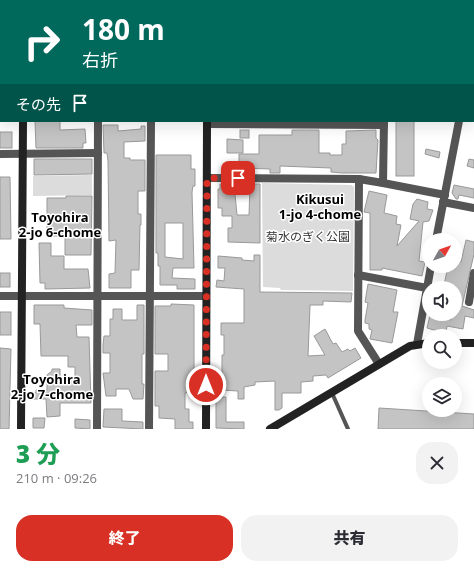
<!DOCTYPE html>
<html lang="ja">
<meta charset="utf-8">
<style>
:root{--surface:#fff;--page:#f2f2f3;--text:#2b2b33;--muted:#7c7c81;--accent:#d93025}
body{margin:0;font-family:"Open Sans","Noto Sans JP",sans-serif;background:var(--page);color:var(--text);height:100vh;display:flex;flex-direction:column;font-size:15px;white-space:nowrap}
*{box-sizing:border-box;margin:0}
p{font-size:13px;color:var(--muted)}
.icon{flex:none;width:22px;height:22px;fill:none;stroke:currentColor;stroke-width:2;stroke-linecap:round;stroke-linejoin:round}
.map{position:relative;height:429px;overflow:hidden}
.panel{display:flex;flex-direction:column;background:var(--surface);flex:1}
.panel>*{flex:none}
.banner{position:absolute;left:0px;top:0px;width:474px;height:122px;box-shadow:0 4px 16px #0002;background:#00695c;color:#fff;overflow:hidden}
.needle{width:26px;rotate:50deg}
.controls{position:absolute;left:422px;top:233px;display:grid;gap:8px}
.controls a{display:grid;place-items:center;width:40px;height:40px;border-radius:50%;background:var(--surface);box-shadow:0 4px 16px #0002;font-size:20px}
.pin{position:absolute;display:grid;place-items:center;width:34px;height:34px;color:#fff;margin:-17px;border-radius:8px;box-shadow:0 2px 6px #0006}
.me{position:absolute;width:44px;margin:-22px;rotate:0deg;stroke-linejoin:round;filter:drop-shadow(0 0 3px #0008)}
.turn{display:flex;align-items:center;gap:14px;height:84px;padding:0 16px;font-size:18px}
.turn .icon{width:52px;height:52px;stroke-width:2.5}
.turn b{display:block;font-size:28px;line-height:34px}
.then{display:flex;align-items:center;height:38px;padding:0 16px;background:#0003;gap:8px;font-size:15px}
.round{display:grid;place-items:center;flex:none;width:42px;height:42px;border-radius:16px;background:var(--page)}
.headline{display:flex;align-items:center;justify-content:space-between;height:68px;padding:0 16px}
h1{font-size:24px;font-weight:800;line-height:30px;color:#1e9e55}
.button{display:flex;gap:8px;margin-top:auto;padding:8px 16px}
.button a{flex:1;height:46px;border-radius:16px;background:var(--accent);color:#fff;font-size:16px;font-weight:800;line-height:46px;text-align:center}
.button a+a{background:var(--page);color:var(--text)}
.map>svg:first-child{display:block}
.green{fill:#dcdcdc}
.building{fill:#c4c4c4;stroke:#999;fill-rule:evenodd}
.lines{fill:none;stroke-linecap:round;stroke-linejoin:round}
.lane{stroke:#555;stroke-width:4}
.street{stroke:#555;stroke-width:8}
.secondary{stroke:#222;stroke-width:8}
.route{stroke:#d93025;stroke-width:7;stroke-dasharray:0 12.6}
.labels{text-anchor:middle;stroke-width:3;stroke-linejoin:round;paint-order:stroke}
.park-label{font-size:12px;fill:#333;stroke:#fff}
.neighbourhood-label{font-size:13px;font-weight:bold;fill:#000;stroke:#fff}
</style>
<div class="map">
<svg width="474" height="429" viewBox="0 0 474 429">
<rect width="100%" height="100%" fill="#fff"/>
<g class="green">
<path d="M92,175V195L33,196V176Z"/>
<path d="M262,183L351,185L354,187L353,291L281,290L280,288L263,287Z"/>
</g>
<g class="building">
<path d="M35,121H60V130L85,129L86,143H83V148H36Z"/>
<rect x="396" y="121" width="18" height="55"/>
<path d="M103,125H118V131L141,129V126H145V141L124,142V158H130V160H145V191H138V214H141V225H140L139,270H131V288H109V274L115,273L116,240L109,241L108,161L107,153H104Z"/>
<rect x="240" y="130" width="9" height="8"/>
<path d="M292,130H319V153H330V155H342V144H346V131L376,130V138L378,140L376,173H342L331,172V168L280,166V173H270V169L239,168V154H259V135H292Z"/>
<rect x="0" y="132" width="12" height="16"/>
<path d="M227,139L243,140V153H227Z"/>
<path d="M426,149L440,152L439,158L425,154Z"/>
<path d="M156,155H191V169H195V186H193L192,192L194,268H173L172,278L195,279V289H177V285H160V266H158V253H156ZM165,223H183V259L165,257Z"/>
<path d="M34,159H92V174L34,175Z"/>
<path d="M469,159L474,160V168L467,166Z"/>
<path d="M0,177H10L11,239H0Z"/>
<path d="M220,184H234L237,215H249L250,184H260V243L228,242V228H232V216H222V208H218V189H220Z"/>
<path d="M454,185L474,189V198L459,195L458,199H456L452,193Z"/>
<path d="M369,191L387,195L384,213L397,216L396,224L401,225L397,246L419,221L410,219L413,204L417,199L428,202L427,209L433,210L429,221L423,222L419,261L425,262L422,276L382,268V270H370V213L364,212Z"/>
<path d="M66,196H92L91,255H65V236H47V198H66Z"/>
<path d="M466,240L474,242V254L462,306L474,310V318L465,316L463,329L447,326L446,332H441L427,328L430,315L451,320L452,314H455L456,287L444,285L448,266H455V260L461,262Z"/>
<path d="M39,243H51V256H64V269H88L90,288L45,289V283H40Z"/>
<path d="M254,255H260V292L352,293L351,302L323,301V305H310L308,356L325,355L314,336L325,329L333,344L336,343L342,352L348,349L350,351L355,348L361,358L328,378L326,375L313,376V381L301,382V393H282V408L279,410H275V381L255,382V385L244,387V399H238V391L222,390V355H224V335H221V323H244V289L216,287L217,280L224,281L225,268H218V256L242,258V260L254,261Z"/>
<rect x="0" y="273" width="10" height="14"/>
<path d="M368,284L397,290L393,312H398L392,343L370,339L372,330L369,329V324L365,323V320L368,303L365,302Z"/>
<path d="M171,304L194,305V371L196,391L185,393V409H189V422H193V429H175V419L159,418V406H155V371H168V354H155V306H171Z"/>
<path d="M34,305H64V308L92,310V325H76L77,337H89L91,403H60V416L47,417L46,399H33V394L36,392V390H47V375L52,371V369H60V381H75V367H68V356H41L40,324H34Z"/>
<path d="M137,305H144V354H142V384H144L143,399H133L129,389H116V396H106L103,373H110V353H103V345L104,336H110V319H113V309H122V320H137Z"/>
<rect x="0" y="312" width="11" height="23"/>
<path d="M0,348L11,349L9,429H0Z"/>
<path d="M216,397H226V422H244V429L216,428Z"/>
<path d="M379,408L474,414V429H378Z"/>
<path d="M104,409H122V421L143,422V429L103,427Z"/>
<path d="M33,418H45L44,428H33Z"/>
<path d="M75,419L90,420V429L75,428Z"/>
</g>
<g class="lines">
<g class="lane">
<path d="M0,105H1"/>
<path d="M332,393L348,429"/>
</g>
<g class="street">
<path d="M98,1V0"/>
<path d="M352,1V0"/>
<path d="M473,45L474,40"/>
<path d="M384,121L383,183L445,195"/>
<path d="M207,124L384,125"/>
<path d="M0,154L98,153"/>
<path d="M207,178L359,179L383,183"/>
<path d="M359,179L358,331L379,364"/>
<path d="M443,202L474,208"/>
<path d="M436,240L459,121"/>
<path d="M358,275L427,288"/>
<path d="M0,296H206"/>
<path d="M469,302L474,273"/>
<path d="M417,344L431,266"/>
<path d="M97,429L98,121"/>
<path d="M149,429L151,121"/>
</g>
<g class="secondary">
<path d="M23,1V0"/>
<path d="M207,1V0"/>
<path d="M473,25H474"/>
<path d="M0,28H1"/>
<path d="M455,343H474"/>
<path d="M21,429L23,121"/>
<path d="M206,429L207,121"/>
<path d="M270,429L410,346L429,343"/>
</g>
</g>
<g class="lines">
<path class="route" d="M206,385L207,178H238"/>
</g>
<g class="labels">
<g class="park-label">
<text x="308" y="241">菊水のぎく公園</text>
</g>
<g class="neighbourhood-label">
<text x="320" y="204">Kikusui<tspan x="320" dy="15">1-jo 4-chome</tspan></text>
<text x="60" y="222">Toyohira<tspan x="60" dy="15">2-jo 6-chome</tspan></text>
<text x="52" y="384">Toyohira<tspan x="52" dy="15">2-jo 7-chome</tspan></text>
</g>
</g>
</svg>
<div class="controls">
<a><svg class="needle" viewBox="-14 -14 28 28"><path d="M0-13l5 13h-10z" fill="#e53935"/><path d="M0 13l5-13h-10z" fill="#7c7c81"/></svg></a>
<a><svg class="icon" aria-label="sound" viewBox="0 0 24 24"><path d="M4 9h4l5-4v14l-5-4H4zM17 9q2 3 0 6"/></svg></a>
<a><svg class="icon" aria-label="search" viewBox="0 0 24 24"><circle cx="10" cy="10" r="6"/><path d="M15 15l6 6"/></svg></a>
<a><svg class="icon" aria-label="layers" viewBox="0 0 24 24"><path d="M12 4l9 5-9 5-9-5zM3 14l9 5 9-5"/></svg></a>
</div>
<div class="pin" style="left:238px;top:178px;background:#d93025"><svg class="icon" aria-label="arrive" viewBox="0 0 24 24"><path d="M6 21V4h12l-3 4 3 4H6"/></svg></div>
<svg class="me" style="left:206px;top:385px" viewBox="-20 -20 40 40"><circle r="17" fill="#d93025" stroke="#fff" stroke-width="3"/><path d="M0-11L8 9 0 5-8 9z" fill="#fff"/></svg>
<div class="banner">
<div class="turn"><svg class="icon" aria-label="right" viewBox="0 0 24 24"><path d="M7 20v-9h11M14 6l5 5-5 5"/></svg><div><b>180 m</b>右折</div></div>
<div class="then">その先<svg class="icon" aria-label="arrive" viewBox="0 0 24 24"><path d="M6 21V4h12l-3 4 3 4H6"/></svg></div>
</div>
</div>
<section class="panel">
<div class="headline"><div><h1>3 分</h1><p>210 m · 09:26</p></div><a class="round"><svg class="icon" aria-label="close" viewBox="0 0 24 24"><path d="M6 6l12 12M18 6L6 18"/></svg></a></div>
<div class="button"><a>終了</a><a>共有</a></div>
</section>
